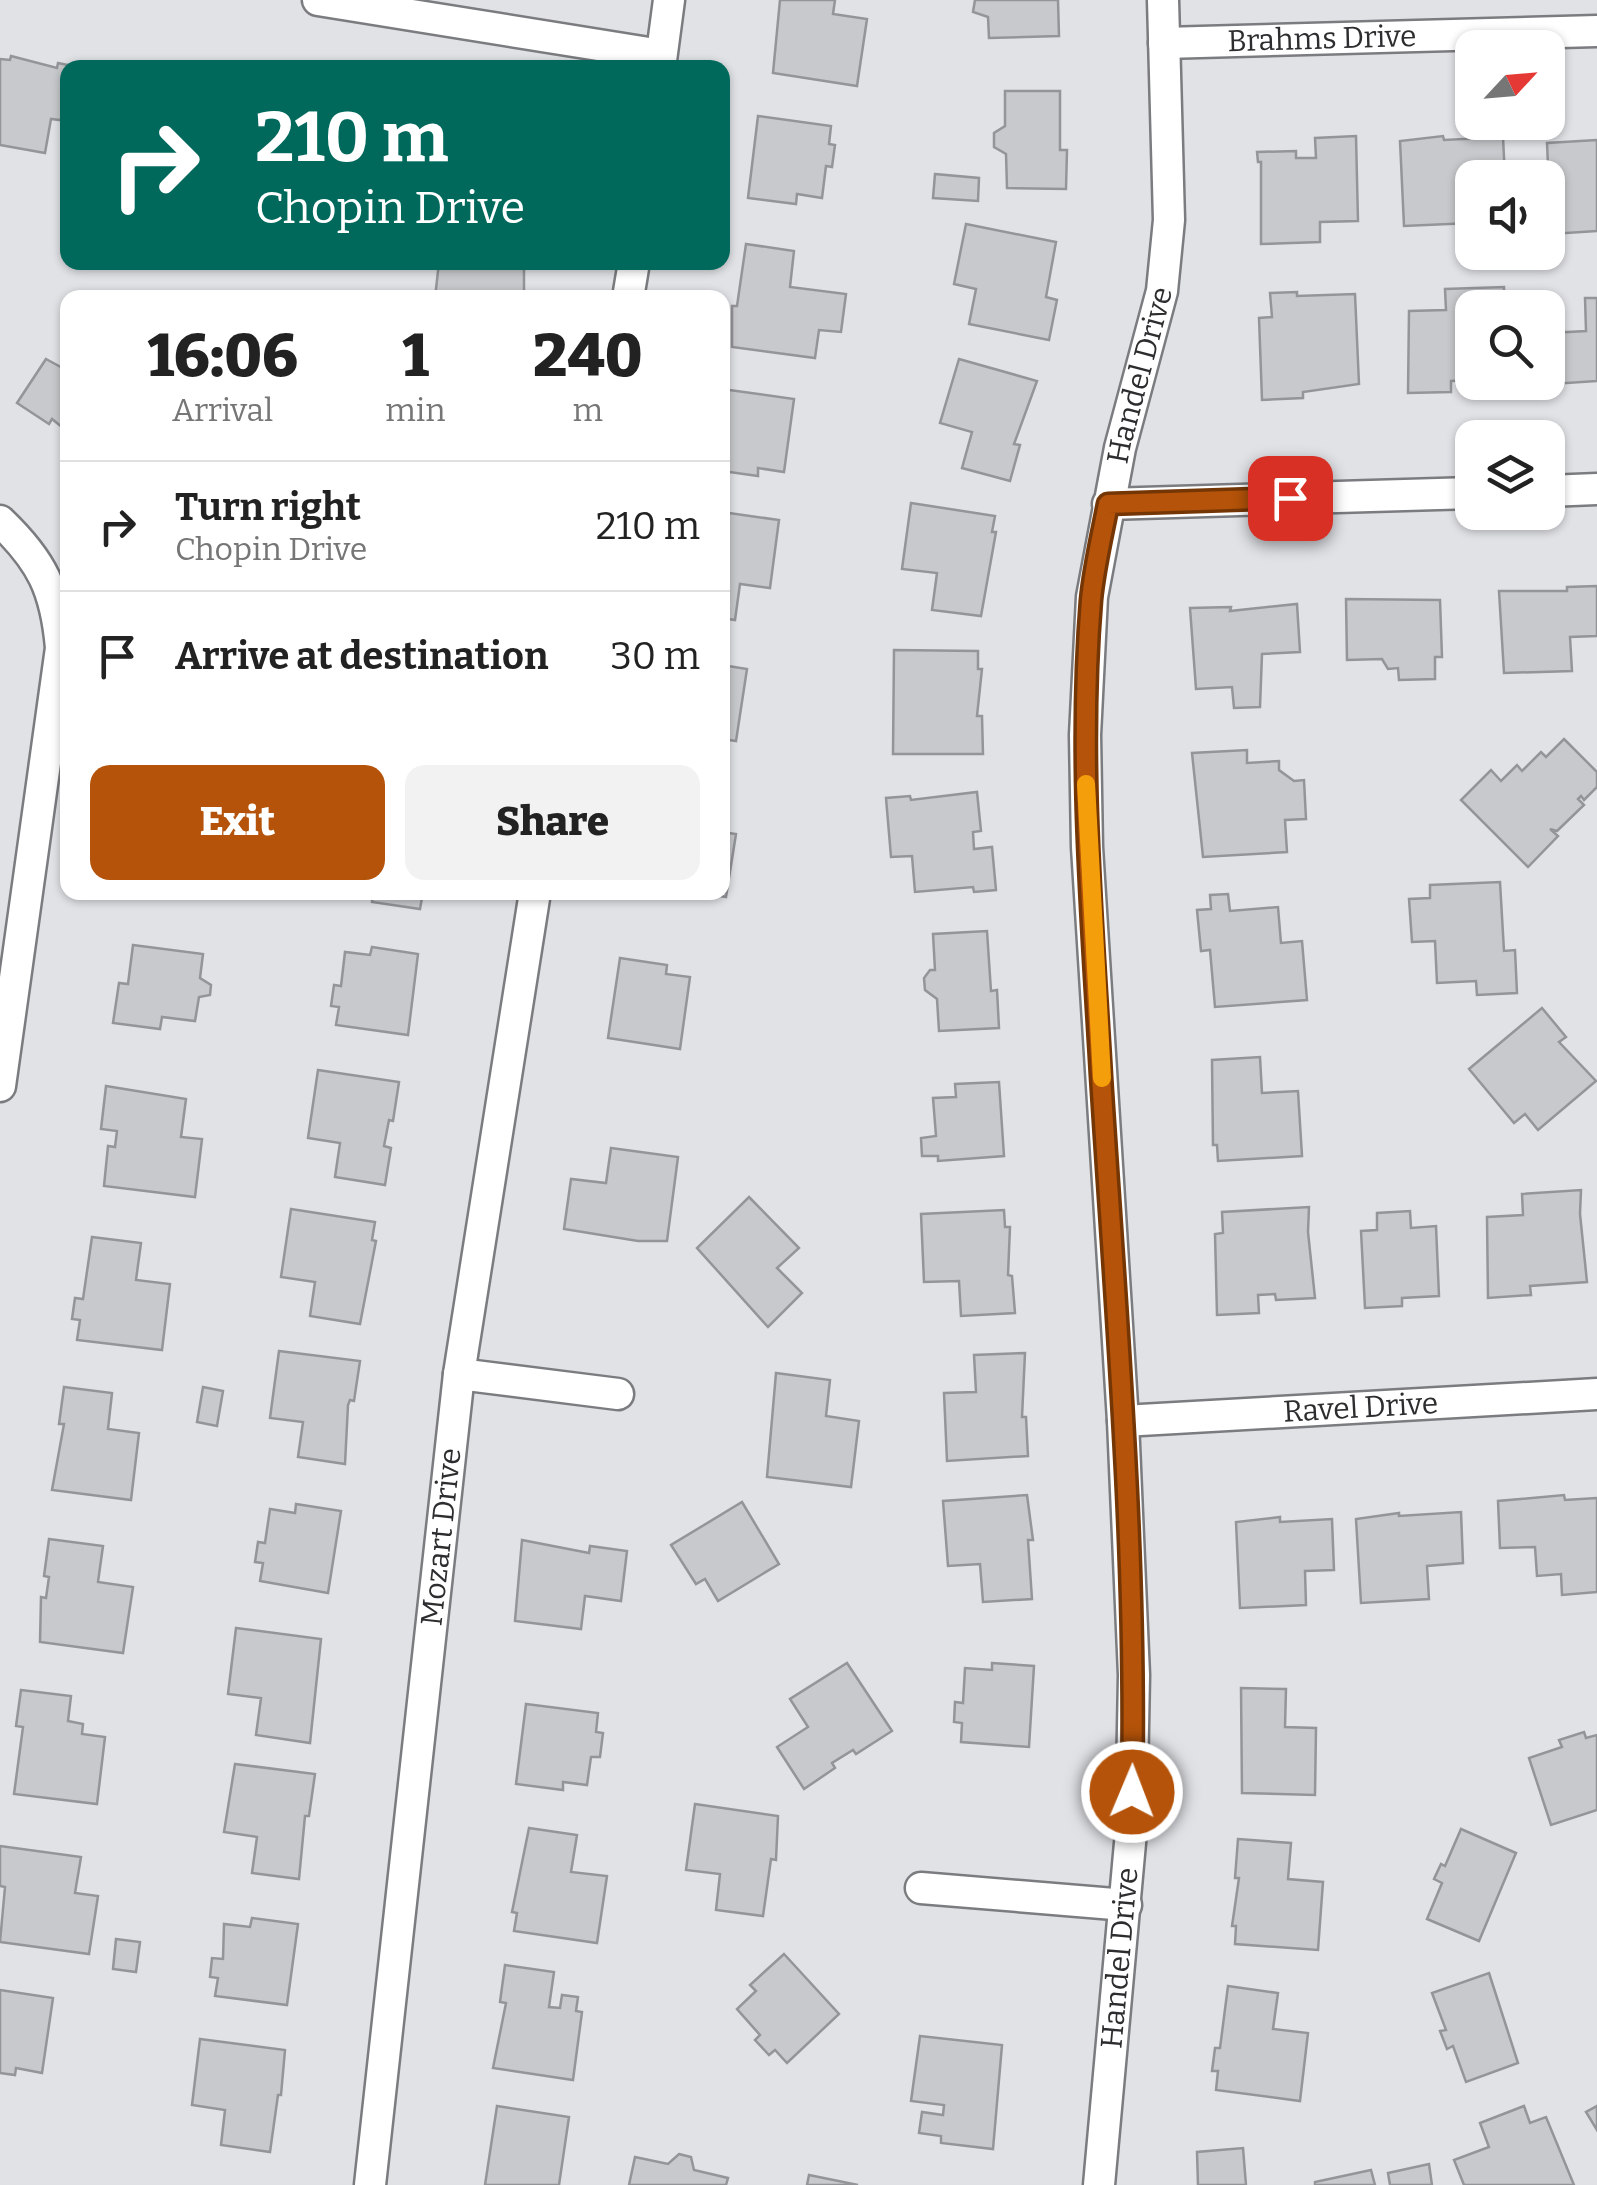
<!DOCTYPE html>
<style>
:root{--surface:#fff;--page:#f2f2f2;--text:#222;--muted:#767676;--line:#e0e0e0;--accent:#b45309}
body{margin:0;font-family:Bitter,serif;background:var(--page);color:var(--text);height:100vh;display:flex;flex-direction:column;font-size:38px;white-space:nowrap}
*{box-sizing:border-box;margin:0}
p{font-size:32px;color:var(--muted)}
.icon{flex:none;width:55px;height:55px;fill:none;stroke:currentColor;stroke-width:2;stroke-linecap:round;stroke-linejoin:round}
.map{position:relative;flex:1;overflow:hidden}
.side{position:absolute;left:60px;top:290px;width:670px;height:610px;display:flex;flex-direction:column;background:var(--surface);border-radius:20px;box-shadow:0 2px 8px #0004}
.side>*{flex:none}
.hud{position:absolute;left:60px;top:60px;width:670px;height:210px;border-radius:20px;box-shadow:0 2px 8px #0004;background:#00695c;color:#fff;overflow:hidden}
.needle{width:65px;rotate:64deg}
.fabs{position:absolute;left:1455px;top:30px;display:grid;gap:20px}
.fabs a{display:grid;place-items:center;width:110px;height:110px;border-radius:20px;background:var(--surface);box-shadow:0 2px 8px #0004;font-size:50px}
.pin{position:absolute;display:grid;place-items:center;width:85px;height:85px;color:#fff;margin:-42px;border-radius:20px;box-shadow:0 5px 15px #0006}
.me{position:absolute;width:110px;margin:-55px;rotate:1deg;stroke-linejoin:round;filter:drop-shadow(0 0 8px #0008)}
.turn{display:flex;align-items:center;gap:35px;height:210px;padding:0 30px;font-size:45px}
.turn .icon{width:130px;height:130px;stroke-width:2.5}
.turn b{display:block;font-size:70px;line-height:85px}
.eta{display:flex;justify-content:space-evenly;align-items:center;height:170px;text-align:center}
.eta b{font-size:60px;font-weight:800;line-height:70px}
.primary-button{display:flex;gap:20px;margin-top:auto;padding:20px 30px}
.primary-button a{flex:1;height:115px;border-radius:20px;background:var(--accent);color:#fff;font-size:40px;font-weight:800;line-height:115px;text-align:center}
.primary-button a+a{background:var(--page);color:var(--text)}
ul{padding:0;list-style:none}
li{display:flex;align-items:center;gap:30px;height:130px;padding:0 30px;border-top:2px solid var(--line)}
li div{flex:1}
li b{display:block;font-size:38px}
li em{font-style:normal}
.map>svg:first-child{display:block}
.building{fill:#c7c9cc;stroke:#949599;stroke-width:2.5}
.lines{fill:none;stroke-linecap:round;stroke-linejoin:round}
.minor-casing{stroke:#7b7c7f;stroke-width:35}
.minor{stroke:#fff;stroke-width:30}
.route-casing{stroke:#753606;stroke-width:25}
.route{stroke:#b45309;stroke-width:18}
.slow{stroke:#f59e0b;stroke-width:18}
.labels{text-anchor:middle;stroke-width:8;stroke-linejoin:round;paint-order:stroke}
.street-label{font-size:30px;fill:#2d2d2f;stroke:#e1e2e6}
</style>
<div class="map">
<svg width="1597" height="2185" viewBox="0 0 1597 2185">
<rect width="100%" height="100%" fill="#e1e2e6"/>
<g class="building">
<path d="M780,0H835L833,14L867,19L857,86L773,73Z"/>
<path d="M1058,0L1059,36L989,38L988,17L973,12L975,0Z"/>
<path d="M11,56L57,68L58,63L82,68H68V121L51,119L45,153L0,145V59L10,60Z"/>
<path d="M1005,91H1060V150H1067L1066,189L1007,188L1006,154L994,147V133L1005,126Z"/>
<path d="M758,116L831,126L829,144L835,145L832,167L826,166L822,198L797,194L796,204L748,198Z"/>
<path d="M1356,136L1358,221L1320,222V242L1261,244V162H1258L1257,152L1296,151V158H1316L1315,138Z"/>
<path d="M1443,136L1444,140L1503,137L1505,178H1472V188H1469L1471,223L1404,226L1400,141Z"/>
<path d="M1597,140V231L1551,234L1547,143Z"/>
<path d="M935,174L979,178L978,201L933,198Z"/>
<path d="M966,224L1056,242L1046,297L1057,300L1049,340L969,324L976,289L954,284Z"/>
<path d="M746,244L794,251L790,287L846,294L841,332L819,330L815,358L732,347V306H737Z"/>
<path d="M439,262H524V298H435Z"/>
<path d="M1504,287V308H1472V380L1451,381V392L1408,393L1409,311L1446,310L1445,289Z"/>
<path d="M1297,292V296L1355,294L1359,384L1303,392V398L1262,400L1259,318L1272,317L1270,293Z"/>
<path d="M1585,298H1597V381L1552,384L1549,333L1586,331Z"/>
<path d="M46,359L68,371V432L52,419L49,424L17,403Z"/>
<path d="M959,359L1037,381L1014,444L1020,445L1010,481L962,468L972,432L940,423Z"/>
<path d="M722,389L794,399L784,472L758,468V476L722,471Z"/>
<path d="M911,503L995,516L992,532H996L981,616L932,610L937,573L902,569Z"/>
<path d="M722,512L779,520L770,588L740,584L735,620L722,618Z"/>
<path d="M1597,586V636L1570,637L1572,671L1504,673L1499,591H1567V587Z"/>
<path d="M1346,599L1440,600L1442,657H1435V679L1399,680L1398,668L1388,669L1382,659L1347,660Z"/>
<path d="M1297,604L1300,652L1262,654L1260,707L1234,708L1232,687L1196,689L1190,608L1231,607L1230,611Z"/>
<path d="M894,650L978,651V669H982L977,716H982L983,754H893Z"/>
<path d="M722,665L747,669L736,741L722,739Z"/>
<path d="M1564,739L1597,772V787L1584,800L1581,796L1578,799L1584,805L1557,831L1550,829L1558,836L1528,867L1461,800L1491,770L1501,781L1517,765L1522,771L1541,752L1546,757Z"/>
<path d="M1247,750V763L1279,761V770L1294,781L1304,780L1306,819L1285,820L1287,852L1203,857L1192,753Z"/>
<path d="M977,792L981,831L973,832L974,849L992,847L996,890L974,892L973,887L915,892L912,856L891,857L886,798L910,796L911,800Z"/>
<path d="M722,832L736,834L726,897L696,892H722Z"/>
<path d="M1500,882L1504,951L1515,950L1517,993L1477,995L1476,981L1437,983L1435,941L1412,942L1409,899L1430,898V885Z"/>
<path d="M373,892H423L420,909L372,902Z"/>
<path d="M1228,894L1230,911L1278,907L1281,943L1302,941L1307,1000L1215,1007L1210,950L1201,951L1197,910L1211,909L1210,895Z"/>
<path d="M987,931L991,991L997,990L999,1028L939,1031L937,999L925,990L924,978L930,970H935L933,934Z"/>
<path d="M133,945L203,954L200,978L211,985L210,995L199,997L195,1021L162,1017L160,1029L113,1023L119,983L128,984Z"/>
<path d="M372,947L418,954L408,1035L336,1025L339,1007L331,1006L334,985L341,986L345,952L370,955Z"/>
<path d="M620,958L667,965L666,974L690,977L680,1049L608,1038Z"/>
<path d="M1542,1008L1566,1037L1559,1042L1596,1081L1538,1130L1525,1114L1514,1123L1469,1069Z"/>
<path d="M1260,1057L1262,1093L1298,1091L1302,1156L1218,1161L1217,1145H1213L1212,1060Z"/>
<path d="M318,1070L399,1082L393,1121L389,1120L384,1146L391,1148L385,1185L335,1177L340,1143L308,1138Z"/>
<path d="M999,1082L1004,1156L938,1161V1156H922L921,1138L936,1136L933,1098L956,1097L955,1084Z"/>
<path d="M106,1086L186,1099L181,1137L202,1139L195,1197L104,1186L108,1146L115,1147L117,1131L101,1129Z"/>
<path d="M611,1148L678,1157L667,1241H638L564,1229L571,1179L606,1183Z"/>
<path d="M1581,1190L1580,1214L1587,1282L1530,1286L1531,1295L1488,1298L1487,1217L1523,1215L1522,1194Z"/>
<path d="M749,1197L799,1248L777,1268L802,1293L768,1327L697,1248Z"/>
<path d="M1309,1207L1308,1232L1315,1298L1276,1300L1275,1294L1258,1295L1259,1313L1217,1315L1215,1234L1223,1233L1222,1212Z"/>
<path d="M291,1209L375,1222L372,1240L376,1241L360,1324L310,1316L315,1282L281,1277Z"/>
<path d="M1004,1210L1005,1227H1010L1008,1275L1012,1276L1015,1313L961,1316L959,1281L924,1282L921,1214Z"/>
<path d="M1410,1211L1411,1228L1436,1226L1439,1296L1402,1298V1306L1365,1308L1361,1231L1377,1230V1213Z"/>
<path d="M92,1237L141,1243L136,1280L170,1284L162,1350L77,1340L80,1320L72,1319L75,1298L83,1299Z"/>
<path d="M279,1351L360,1361L354,1401L350,1400L348,1405L345,1464L298,1457L303,1422L270,1418Z"/>
<path d="M1025,1353L1022,1417H1026L1028,1456L947,1461L944,1393L976,1392L974,1355Z"/>
<path d="M776,1373L830,1380L826,1416L859,1421L851,1487L767,1477Z"/>
<path d="M64,1387L112,1393L108,1429L139,1433L131,1500L52,1490L64,1424H59Z"/>
<path d="M203,1387L223,1391L217,1426L197,1422Z"/>
<path d="M1027,1495L1033,1540H1028L1032,1599L983,1602L980,1564L948,1566L943,1501Z"/>
<path d="M1564,1495L1565,1500L1597,1498V1592L1562,1595L1561,1574L1537,1576L1535,1547L1500,1548L1498,1501Z"/>
<path d="M742,1502L779,1564L718,1601L705,1579L696,1584L671,1545Z"/>
<path d="M296,1504L341,1511L328,1593L260,1581L263,1563L255,1562L258,1542L265,1543L270,1509L295,1513Z"/>
<path d="M1461,1512L1463,1563L1427,1566L1429,1599L1361,1603L1356,1519L1399,1513V1516Z"/>
<path d="M1280,1517V1522L1332,1519L1334,1570L1305,1571L1306,1605L1240,1608L1236,1522Z"/>
<path d="M49,1539L103,1546L98,1582L133,1587L123,1653L40,1642L41,1597L46,1598L49,1577L44,1576Z"/>
<path d="M522,1540L589,1553L590,1546L627,1551L621,1601L585,1596L581,1629L515,1621Z"/>
<path d="M236,1628L321,1639L310,1743L256,1735L261,1698L228,1694Z"/>
<path d="M847,1663L892,1731L856,1754L853,1750L832,1763L835,1768L804,1789L777,1747L808,1727L790,1699Z"/>
<path d="M992,1663L1034,1666L1029,1747L961,1742L962,1723L954,1722L955,1702L963,1703L965,1668L992,1670Z"/>
<path d="M1241,1688L1286,1689L1285,1727L1316,1728L1315,1795L1242,1793Z"/>
<path d="M21,1690L71,1696L68,1721L83,1724L82,1734L105,1737L97,1804L14,1794L23,1727L16,1726Z"/>
<path d="M526,1704L598,1713L596,1732L603,1733L600,1757H591L587,1785L563,1782V1790L516,1784Z"/>
<path d="M1584,1732L1586,1738L1597,1735V1810L1551,1825L1529,1758L1562,1747L1559,1740Z"/>
<path d="M235,1764L315,1774L309,1816H305L299,1879L252,1873L257,1837L224,1832Z"/>
<path d="M695,1804L778,1816L776,1860L771,1859L763,1916L716,1910L720,1874L686,1870Z"/>
<path d="M529,1828L577,1835L571,1872L607,1876L597,1943L514,1931L517,1913L512,1912Z"/>
<path d="M1461,1829L1516,1853L1479,1941L1427,1919L1442,1883L1434,1879L1441,1864L1445,1866Z"/>
<path d="M1238,1839L1291,1843L1288,1879L1323,1882L1318,1950L1235,1944L1236,1926H1232L1239,1878H1235Z"/>
<path d="M0,1846L81,1857L75,1893L98,1896L89,1954L0,1942L5,1887L0,1886Z"/>
<path d="M252,1918L298,1924L287,2005L215,1996L218,1978L210,1977L212,1958L223,1959L224,1924L250,1927Z"/>
<path d="M116,1939L140,1942L136,1972L113,1969Z"/>
<path d="M784,1954L839,2014L787,2063L775,2050L769,2055L755,2040L760,2035L737,2009L756,1991L750,1985Z"/>
<path d="M505,1965L554,1972L549,2007L560,2008L562,1995L578,1997L576,2011L582,2012L573,2080L493,2068L506,2003L500,2002Z"/>
<path d="M1489,1973L1518,2063L1466,2082L1453,2046L1447,2049L1440,2031L1446,2030L1432,1993Z"/>
<path d="M1228,1986L1278,1993L1273,2029L1308,2033L1300,2101L1216,2090L1218,2071H1212L1215,2048H1220Z"/>
<path d="M0,1990L53,1998L42,2073L16,2068L15,2075L0,2073Z"/>
<path d="M920,2036L1002,2045L993,2149L941,2143V2136L919,2133L922,2112L943,2115L944,2105L911,2101Z"/>
<path d="M200,2039L285,2050L281,2095H278L270,2152L221,2145L225,2110L192,2105Z"/>
<path d="M497,2106L569,2117L559,2185H485Z"/>
<path d="M1524,2106L1530,2123L1546,2117L1574,2185H1464L1454,2160L1489,2147L1480,2123Z"/>
<path d="M1597,2106V2130L1586,2112Z"/>
<path d="M1243,2148L1246,2185H1198L1197,2152Z"/>
<path d="M679,2154L691,2157L694,2170L728,2178L726,2185H629L635,2157L668,2164Z"/>
<path d="M1429,2164L1432,2185H1390L1388,2173Z"/>
<path d="M1371,2170L1375,2185H1315V2182Z"/>
<path d="M809,2175L858,2185H807Z"/>
</g>
<g class="lines">
<g class="minor-casing">
<g id="minor">
<path d="M318,0L661,55"/>
<path id="s1" d="M1164,43L1597,31"/>
<path d="M660,68L669,0"/>
<path d="M628,298L634,262"/>
<path d="M1548,491L1597,489"/>
<path d="M1108,504L1472,493"/>
<path d="M0,521C42,561 56,590 61,648L0,1086"/>
<path d="M459,1374L618,1394"/>
<path id="s2" d="M1123,1421L1597,1394"/>
<path d="M921,1888L1126,1905"/>
<path id="s3" d="M370,2185L459,1374L535,892"/>
<path id="s4" d="M1099,2185L1131,1832L1134,1675L1123,1421L1087,847L1085,735L1092,597L1120,448L1162,291L1169,220L1163,0"/>
</g>
</g>
<use href="#minor" class="minor"/>
</g>
<g class="lines">
<g class="route-casing">
<path id="route" d="M1132,1792C1137,1553 1116,1314 1101,1076C1092,917 1078,759 1091,600C1094,568 1102,535 1108,504L1290,498"/>
</g>
<use href="#route" class="route"/>
<path class="slow" d="M1086,784L1102,1078"/>
</g>
<g class="labels">
<g class="street-label">
<text dy="10" stroke="none"><textPath href="#s1" startOffset="158">Brahms Drive</textPath></text>
<text dy="10" stroke="none"><textPath href="#s4" startOffset="1818">Handel Drive</textPath></text>
<text dy="10" stroke="none"><textPath href="#s2" startOffset="238">Ravel Drive</textPath></text>
<text dy="10" stroke="none"><textPath href="#s3" startOffset="652">Mozart Drive</textPath></text>
<text dy="10" stroke="none"><textPath href="#s4" startOffset="228">Handel Drive</textPath></text>
</g>
</g>
</svg>
<div class="fabs">
<a><svg class="needle" viewBox="-14 -14 28 28"><path d="M0-13l5 13h-10z" fill="#e53935"/><path d="M0 13l5-13h-10z" fill="#767676"/></svg></a>
<a><svg class="icon" aria-label="sound" viewBox="0 0 24 24"><path d="M4 9h4l5-4v14l-5-4H4zM17 9q2 3 0 6"/></svg></a>
<a><svg class="icon" aria-label="search" viewBox="0 0 24 24"><circle cx="10" cy="10" r="6"/><path d="M15 15l6 6"/></svg></a>
<a><svg class="icon" aria-label="layers" viewBox="0 0 24 24"><path d="M12 4l9 5-9 5-9-5zM3 14l9 5 9-5"/></svg></a>
</div>
<div class="pin" style="left:1290px;top:498px;background:#d93025"><svg class="icon" aria-label="arrive" viewBox="0 0 24 24"><path d="M6 21V4h12l-3 4 3 4H6"/></svg></div>
<svg class="me" style="left:1132px;top:1792px" viewBox="-20 -20 40 40"><circle r="17" fill="#b45309" stroke="#fff" stroke-width="3"/><path d="M0-11L8 9 0 5-8 9z" fill="#fff"/></svg>
<div class="hud">
<div class="turn"><svg class="icon" aria-label="right" viewBox="0 0 24 24"><path d="M7 20v-9h11M14 6l5 5-5 5"/></svg><div><b>210 m</b>Chopin Drive</div></div>
</div>
<section class="side">
<div class="eta">
<div><b>16:06</b><p>Arrival</p></div>
<div><b>1</b><p>min</p></div>
<div><b>240</b><p>m</p></div>
</div>
<ul>
<li><svg class="icon" aria-label="right" viewBox="0 0 24 24"><path d="M7 20v-9h11M14 6l5 5-5 5"/></svg><div><b>Turn right</b><p>Chopin Drive</p></div><em>210 m</em></li>
<li><svg class="icon" aria-label="arrive" viewBox="0 0 24 24"><path d="M6 21V4h12l-3 4 3 4H6"/></svg><div><b>Arrive at destination</b></div><em>30 m</em></li>
</ul>
<div class="primary-button"><a>Exit</a><a>Share</a></div>
</section>
</div>
